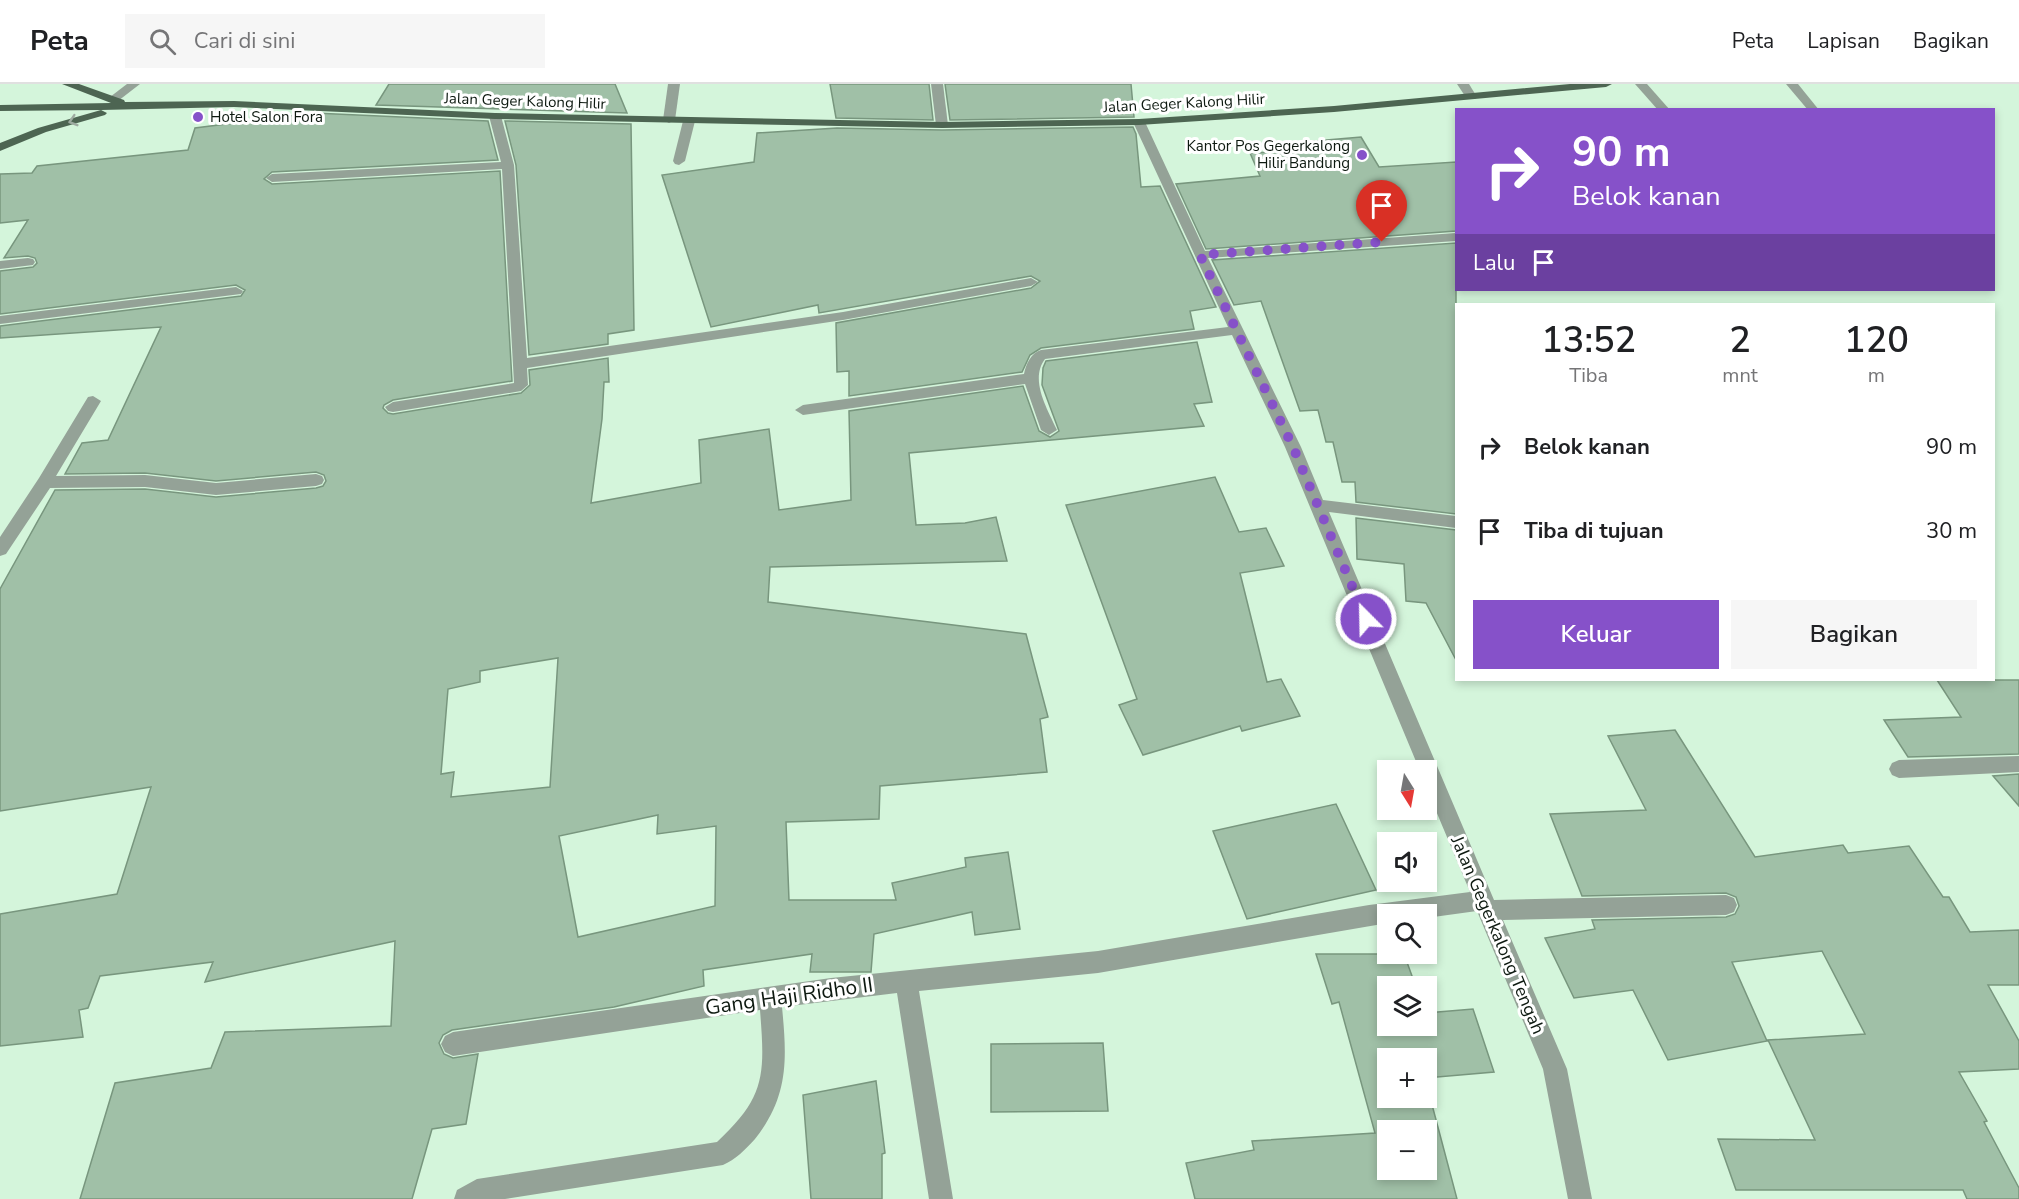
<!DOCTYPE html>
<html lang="id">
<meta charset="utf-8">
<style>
:root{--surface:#fff;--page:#f6f6f6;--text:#202124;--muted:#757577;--line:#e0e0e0;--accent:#8651c9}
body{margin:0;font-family:"Nunito Sans",sans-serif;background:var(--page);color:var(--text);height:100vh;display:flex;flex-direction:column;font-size:22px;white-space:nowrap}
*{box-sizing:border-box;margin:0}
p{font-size:20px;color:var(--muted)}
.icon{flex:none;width:33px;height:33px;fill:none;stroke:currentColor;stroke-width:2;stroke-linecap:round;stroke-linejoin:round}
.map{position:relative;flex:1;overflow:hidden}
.sheet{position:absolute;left:1455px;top:219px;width:540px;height:378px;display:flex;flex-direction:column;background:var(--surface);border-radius:0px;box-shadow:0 3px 9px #0003}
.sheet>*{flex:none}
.banner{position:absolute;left:1455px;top:24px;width:540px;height:183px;border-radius:0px;box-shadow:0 3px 9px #0003;background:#8651c9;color:#fff;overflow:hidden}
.needle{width:39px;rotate:169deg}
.buttons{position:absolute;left:1377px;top:676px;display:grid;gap:12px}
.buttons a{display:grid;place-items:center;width:60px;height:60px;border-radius:0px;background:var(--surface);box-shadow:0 3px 9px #0003;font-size:30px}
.pin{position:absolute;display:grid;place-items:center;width:51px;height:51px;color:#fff;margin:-62px -26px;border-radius:50% 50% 50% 0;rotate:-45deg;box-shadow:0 0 6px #0007}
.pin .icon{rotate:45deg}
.me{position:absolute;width:66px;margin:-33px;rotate:337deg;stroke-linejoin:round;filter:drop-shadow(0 0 4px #0008)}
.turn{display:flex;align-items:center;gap:21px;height:126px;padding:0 18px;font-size:27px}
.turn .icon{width:78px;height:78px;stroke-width:2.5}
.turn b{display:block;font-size:42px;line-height:51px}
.then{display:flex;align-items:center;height:57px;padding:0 18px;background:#0003;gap:12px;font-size:22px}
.eta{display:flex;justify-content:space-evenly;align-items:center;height:102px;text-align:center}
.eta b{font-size:36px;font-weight:600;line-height:42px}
.action{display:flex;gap:12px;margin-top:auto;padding:12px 18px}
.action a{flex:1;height:69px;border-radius:0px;background:var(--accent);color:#fff;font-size:24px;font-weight:600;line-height:69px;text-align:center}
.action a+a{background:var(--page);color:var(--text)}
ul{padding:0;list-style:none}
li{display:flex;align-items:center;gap:18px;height:84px;padding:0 18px}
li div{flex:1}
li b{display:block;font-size:22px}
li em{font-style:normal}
header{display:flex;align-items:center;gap:36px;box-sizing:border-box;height:84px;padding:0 30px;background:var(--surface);border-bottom:2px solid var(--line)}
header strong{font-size:28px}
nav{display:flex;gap:33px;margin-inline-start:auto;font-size:21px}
.search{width:420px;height:54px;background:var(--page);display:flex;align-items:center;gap:15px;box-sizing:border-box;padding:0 21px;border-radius:0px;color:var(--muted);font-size:22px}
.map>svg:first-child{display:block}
.building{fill:#a0c0a7;stroke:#78967e;stroke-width:1.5;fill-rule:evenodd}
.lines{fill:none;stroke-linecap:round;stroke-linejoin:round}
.minor{fill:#94a297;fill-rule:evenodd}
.major{fill:#4d6552;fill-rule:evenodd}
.oneway{stroke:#9daaa0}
.route{stroke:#8651c9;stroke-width:10;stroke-dasharray:0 18}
.poi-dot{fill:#8651c9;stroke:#fff;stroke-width:2}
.labels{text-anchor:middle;stroke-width:6;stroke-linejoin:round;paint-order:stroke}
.far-street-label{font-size:15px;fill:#0d1910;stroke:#fff}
.far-poi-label{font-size:15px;fill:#0d1910;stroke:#fff;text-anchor:start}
.street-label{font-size:18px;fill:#0d1910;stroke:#fff}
.near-street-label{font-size:21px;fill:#0d1910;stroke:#fff}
</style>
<header>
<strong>Peta</strong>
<div class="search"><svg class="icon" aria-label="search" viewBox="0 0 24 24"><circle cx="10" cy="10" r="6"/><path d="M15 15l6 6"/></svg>Cari di sini</div>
<nav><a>Peta</a><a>Lapisan</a><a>Bagikan</a></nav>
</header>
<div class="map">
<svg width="2019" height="1115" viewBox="0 0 2019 1115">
<rect width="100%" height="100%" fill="#d4f5db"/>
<g class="building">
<path d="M389,0H615L627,29L376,21Z"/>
<path d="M830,0H929L933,36L836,34Z"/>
<path d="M945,0H1131L1134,33L950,36Z"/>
<path d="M314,29L488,37L498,76L272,88L264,95L272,100L500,87L512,297L393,316L384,321L383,324L388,329L393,330L521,309L530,301L529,286L608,274L609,298H604L602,335L591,419L701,399L699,356L769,345L779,426L851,416L849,327L1023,302L1039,347L1050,353L1059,347L1042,301L1043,284L1046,277L1197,258L1212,318L1194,320L1204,342L909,369L916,441L965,439L996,433L1007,477L770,483L768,518L1026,550L1048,633L1040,635L1047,688L880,702L879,735L786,738L789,816H896L892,799L966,783L965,774L1008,768L1020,845L975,851L972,828L874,850L871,888H810L812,870L703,886L704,902L614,923L452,946L443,951L439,959L444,970L453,974L478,970L466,1040L432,1045L412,1115H80L115,999L211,984L225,948L391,942L395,857L205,898L213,878L100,892L88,924L79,926L83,953L0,962V830L117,810L151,703L0,727V505L55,406L145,405L216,413L316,404L323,402L326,397L324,391L316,388L216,397L145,389L65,390L82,359L108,356L161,243L0,254V242L241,212L245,206L236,201L0,230V187L33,183L37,179L35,174L28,172L4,174L28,136L0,139V90L32,89L37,82L188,66L195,44ZM558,574L550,703L451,713L454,688L441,690L448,605L480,598V587ZM658,731L657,750L716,742L715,822L578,853L559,752Z"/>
<path d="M505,37L631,40L634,246L608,250V260L529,271L516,81Z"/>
<path d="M1133,43L1136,50L1141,103L1160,102L1216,223L1190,227L1194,245L1041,264L1030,271L1022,288L849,312V287L837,288L836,239L1031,204L1040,197L1031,192L819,229L818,221L711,243L662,91L754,78L757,49L837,44L942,46Z"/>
<path d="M1361,53L1379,83L1456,78V147L1206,165L1176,100L1260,92L1250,69L1309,66L1304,58Z"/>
<path d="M1456,159V430L1356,418L1355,398H1342L1333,358H1326L1318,326L1300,327L1261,217L1234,221L1212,176Z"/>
<path d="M1215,393L1239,448L1266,444L1284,482L1240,489L1267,598L1281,595L1300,632L1242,647L1240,642L1143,671L1119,621L1137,615L1066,421Z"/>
<path d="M1356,434L1456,446V576L1426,519L1406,517L1404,480L1357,475Z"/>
<path d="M1937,596H2019V670L1908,673L1884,636L1961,633Z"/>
<path d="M1675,646L1755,773L1843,761L1848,769L1909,762L1943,813H1949L1970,848L2019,846V901H1988L2019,957V985L1959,988L1987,1037L1984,1038L2019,1104V1115H1967L1963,1106H1736L1718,1055L1815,1056L1768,956L1865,950L1822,867L1732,878L1767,957L1668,976L1633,906L1574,914L1545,854L1595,845L1592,836L1726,833L1735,830L1739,822L1736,813L1726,809L1582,812L1550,730L1646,726L1608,652Z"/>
<path d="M2019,690V722L1993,692Z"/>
<path d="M1336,720L1376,806L1247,835L1213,747Z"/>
<path d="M1316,870H1404L1416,903H1388V942H1426V929L1473,925L1494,988L1426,994V975H1388V1014H1426V998L1457,1115H1195L1186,1079L1254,1066L1252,1057L1375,1049L1339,918L1332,920ZM1388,1047H1426V1086H1388Z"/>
<path d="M1103,959L1108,1027L991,1028V960Z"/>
<path d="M876,997L885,1069L882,1070V1115H811L803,1011Z"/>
</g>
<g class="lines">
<g class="minor">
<path d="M127,0H140L118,17H110V13Z"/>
<path d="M668,0H680L675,36L669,39L663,36Z"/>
<path d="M931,0H943L948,41L946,43L942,44L936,41Z"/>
<path d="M1457,0H1469L1477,13L1475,15H1467Z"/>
<path d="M1635,0H1647L1670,26H1658Z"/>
<path d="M1786,0H1798L1819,26H1808Z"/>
<path d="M495,29L501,32L514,81L527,274L843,228L1031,194L1038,198L1031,202L843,236L527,284L528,301L521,307L393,328L388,327L385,323L393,318L514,299L502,85L272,98L266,94L272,90L501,78L489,32Z"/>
<path d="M689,34L695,37L685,77L679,81L675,80L673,77L683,37Z"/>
<path d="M1139,35L1145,38L1205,167L1456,149V157L1208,174L1301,363L1323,416L1456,432V444L1329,428L1494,816L1726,811L1734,814L1737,821L1734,828L1726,831L1503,836L1567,985L1592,1115H1568L1543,985L1477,827L1426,834V831H1388V839L1098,889L919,907L953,1115H929L897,909L782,923C787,975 789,1012 755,1055C746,1065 735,1076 723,1081L505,1115H454L457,1106L477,1095L717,1058C766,1013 765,990 760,926L453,972L445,968L441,960L445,952L453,948L831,894L1098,867L1369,821L1470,808L1426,703V687H1420L1285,363L1232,251L1045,275C1029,296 1048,326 1057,346L1049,351L1041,346L1025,300L803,331L795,326L803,321L1024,290C1026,280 1031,269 1041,266L1228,243L1133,38Z"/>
<path d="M28,174L33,175L35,178L33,181L0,185V177Z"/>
<path d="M236,203L243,207L241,210L0,240V232Z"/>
<path d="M93,312L101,317L56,392L145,391L216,399L316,390L322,392L324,396L322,400L316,402L216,411L145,403L50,404L6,470L0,472V453L39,394L88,313Z"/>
<path d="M2019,672V688L1899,694L1892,691L1889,685L1892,679L1899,676Z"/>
</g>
<path class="major" d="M62,0H79L124,16L125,18L234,17L495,29L942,38L1139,35L1334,22L1570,0H1612L1606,3L1334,28L1139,41L942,44L495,35L234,23L101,26L107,29L105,31L46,48L0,67V59L38,44L101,26L0,27V21L111,19Z"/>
</g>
<defs><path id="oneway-chevron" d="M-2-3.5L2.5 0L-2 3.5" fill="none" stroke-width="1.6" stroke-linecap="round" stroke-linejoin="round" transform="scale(1.5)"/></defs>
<use class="oneway" href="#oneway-chevron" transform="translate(73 37) rotate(163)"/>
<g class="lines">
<path class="route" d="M1366,535L1293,363L1200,171L1382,158"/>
</g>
<g class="poi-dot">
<circle cx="198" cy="33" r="6"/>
<circle cx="1362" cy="71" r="6"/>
</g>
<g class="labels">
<g class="far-street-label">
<text transform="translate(525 17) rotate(2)" y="5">Jalan Geger Kalong Hilir</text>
<text transform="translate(1184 19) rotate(-3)" y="5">Jalan Geger Kalong Hilir</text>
</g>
<g class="far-poi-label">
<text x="210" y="38">Hotel Salon Fora</text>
<text x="1350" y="67" text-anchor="end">Kantor Pos Gegerkalong<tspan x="1350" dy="17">Hilir Bandung</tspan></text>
</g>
<g class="street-label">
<text transform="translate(1498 851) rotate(67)" y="6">Jalan Gegerkalong Tengah</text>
</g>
<g class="near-street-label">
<text transform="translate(789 912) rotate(-8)" y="7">Gang Haji Ridho II</text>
</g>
</g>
</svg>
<div class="buttons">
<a><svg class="needle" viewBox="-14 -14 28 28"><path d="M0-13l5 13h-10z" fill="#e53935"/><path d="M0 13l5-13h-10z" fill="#757577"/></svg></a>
<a><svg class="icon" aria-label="sound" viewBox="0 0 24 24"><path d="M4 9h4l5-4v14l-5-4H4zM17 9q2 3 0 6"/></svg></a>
<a><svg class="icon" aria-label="search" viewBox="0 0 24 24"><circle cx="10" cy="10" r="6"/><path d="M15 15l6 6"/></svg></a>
<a><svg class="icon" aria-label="layers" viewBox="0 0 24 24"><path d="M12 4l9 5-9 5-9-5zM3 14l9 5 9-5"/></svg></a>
<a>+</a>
<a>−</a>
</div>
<div class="pin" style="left:1382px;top:158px;background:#d93025"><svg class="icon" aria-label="arrive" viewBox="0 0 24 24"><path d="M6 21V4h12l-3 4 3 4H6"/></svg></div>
<svg class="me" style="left:1366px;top:535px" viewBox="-20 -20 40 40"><circle r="17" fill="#8651c9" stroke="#fff" stroke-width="3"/><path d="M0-11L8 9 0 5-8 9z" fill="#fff"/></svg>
<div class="banner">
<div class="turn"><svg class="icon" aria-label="right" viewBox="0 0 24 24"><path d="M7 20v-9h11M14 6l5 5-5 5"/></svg><div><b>90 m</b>Belok kanan</div></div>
<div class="then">Lalu<svg class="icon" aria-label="arrive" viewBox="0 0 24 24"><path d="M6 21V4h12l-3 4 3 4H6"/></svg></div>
</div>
<section class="sheet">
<div class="eta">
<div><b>13:52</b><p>Tiba</p></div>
<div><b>2</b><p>mnt</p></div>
<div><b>120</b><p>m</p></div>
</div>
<ul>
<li><svg class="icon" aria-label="right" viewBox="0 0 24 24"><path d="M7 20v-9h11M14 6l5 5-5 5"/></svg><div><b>Belok kanan</b></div><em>90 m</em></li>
<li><svg class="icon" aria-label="arrive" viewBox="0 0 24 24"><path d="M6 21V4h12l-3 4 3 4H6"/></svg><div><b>Tiba di tujuan</b></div><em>30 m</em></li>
</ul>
<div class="action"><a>Keluar</a><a>Bagikan</a></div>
</section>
</div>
